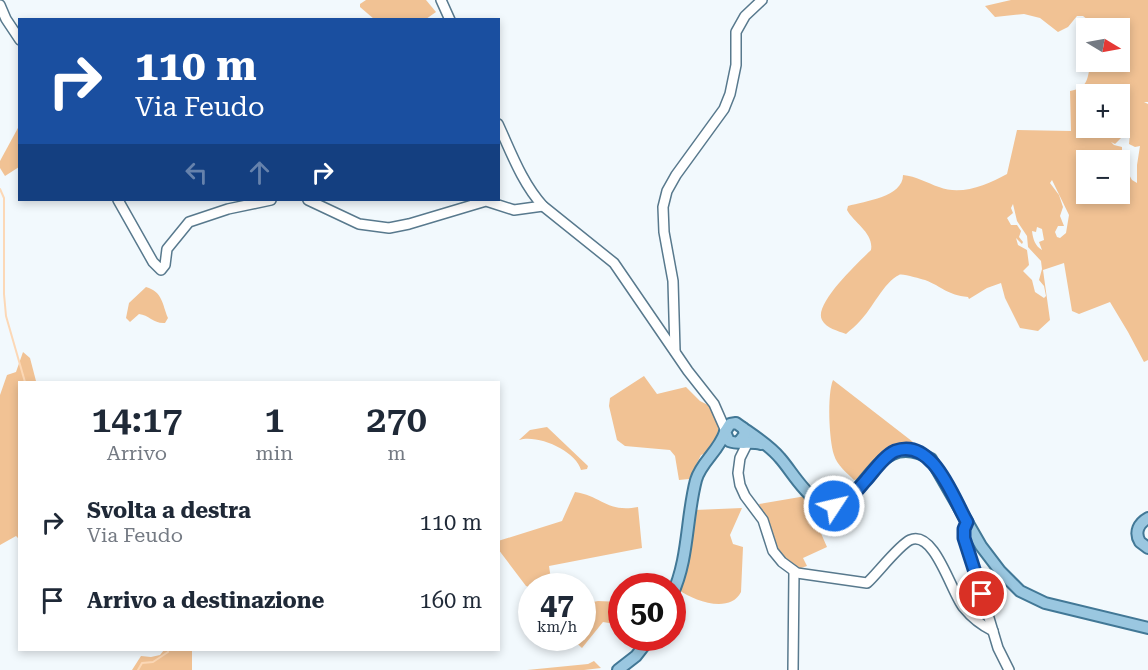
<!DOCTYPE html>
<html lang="it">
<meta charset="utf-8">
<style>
:root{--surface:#fff;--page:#f6f6f7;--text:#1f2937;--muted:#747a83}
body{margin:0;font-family:"Roboto Serif",serif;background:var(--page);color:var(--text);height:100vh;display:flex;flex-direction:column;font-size:22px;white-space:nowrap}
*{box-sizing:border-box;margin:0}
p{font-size:20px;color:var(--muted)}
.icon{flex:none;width:33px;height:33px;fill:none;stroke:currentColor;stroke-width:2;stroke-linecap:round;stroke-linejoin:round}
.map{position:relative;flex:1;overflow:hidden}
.drawer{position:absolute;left:18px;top:381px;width:482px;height:270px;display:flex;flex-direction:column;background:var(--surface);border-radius:0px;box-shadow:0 3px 9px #0003}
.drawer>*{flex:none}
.hud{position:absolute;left:18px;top:18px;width:482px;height:183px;border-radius:0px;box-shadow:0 3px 9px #0003;background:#1a4fa0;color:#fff;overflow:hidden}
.needle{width:39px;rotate:100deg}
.fabs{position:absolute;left:1076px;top:18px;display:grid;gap:12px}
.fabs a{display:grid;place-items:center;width:54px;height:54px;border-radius:0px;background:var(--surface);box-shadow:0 3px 9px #0003;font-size:30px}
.speed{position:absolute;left:518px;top:573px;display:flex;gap:12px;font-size:30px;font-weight:700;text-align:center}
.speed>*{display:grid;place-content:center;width:78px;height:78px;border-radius:50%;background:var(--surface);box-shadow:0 3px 9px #0003;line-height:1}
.speed small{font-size:15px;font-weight:400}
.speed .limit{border:9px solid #d22;background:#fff;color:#111}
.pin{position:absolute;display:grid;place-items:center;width:51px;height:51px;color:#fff;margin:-26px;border:3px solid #fff;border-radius:50%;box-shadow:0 2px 6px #0007}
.me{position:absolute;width:66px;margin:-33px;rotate:55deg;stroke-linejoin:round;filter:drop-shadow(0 0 4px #0008)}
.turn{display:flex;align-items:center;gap:21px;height:126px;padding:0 18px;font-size:27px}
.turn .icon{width:78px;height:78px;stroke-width:2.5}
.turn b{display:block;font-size:42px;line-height:51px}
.lanes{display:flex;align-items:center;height:57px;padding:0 18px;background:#0003;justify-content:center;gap:30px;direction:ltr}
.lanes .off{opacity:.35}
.eta{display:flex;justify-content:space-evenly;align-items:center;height:102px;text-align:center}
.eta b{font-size:36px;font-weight:600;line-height:42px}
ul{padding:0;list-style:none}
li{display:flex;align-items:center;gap:18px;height:78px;padding:0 18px}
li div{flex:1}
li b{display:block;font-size:22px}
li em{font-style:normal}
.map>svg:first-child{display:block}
.green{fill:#f1c294;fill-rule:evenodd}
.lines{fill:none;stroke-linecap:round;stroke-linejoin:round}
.stream{stroke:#fcd8b6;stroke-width:2}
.minor-casing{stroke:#58798d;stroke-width:12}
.major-casing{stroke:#427896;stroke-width:14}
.minor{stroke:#fff;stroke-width:9}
.major{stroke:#9ac7e0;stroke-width:10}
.route-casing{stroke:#114b97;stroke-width:15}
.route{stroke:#1a73e8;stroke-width:10}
</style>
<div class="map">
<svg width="1148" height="670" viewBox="0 0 1148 670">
<rect width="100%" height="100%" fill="#f2f9fd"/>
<g class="green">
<path d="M366,0H426L436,12L426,19H374L360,7V4Z"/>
<path d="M1011,0H1148V102H1144L1148,104V360L1144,362L1128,332L1110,302L1079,314L1072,311L1064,263L1043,270L1050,320L1038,331L1020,328L1005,298L1001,283L987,288L969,299L968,297C947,295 943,287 925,280C920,279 902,273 899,275C884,282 872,309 860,321C856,326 850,330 846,334C838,331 826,328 822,320C813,304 860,261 871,250C874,233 854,223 847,210L848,206C865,201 903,197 903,175C916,176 927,183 939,187C961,196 987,185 1007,174L1017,130L1071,131L1070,91C1089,88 1087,78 1091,62H1119V28H1089L1088,20L1083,16H1077L1068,27L1058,32L1040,18L1024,14L995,17L985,6ZM1086,94H1119V128H1086ZM1124,121C1131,128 1130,135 1129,144L1135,147L1140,146L1137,165V183L1132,180L1124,166L1127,163L1122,156V147L1114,145L1111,142L1115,144L1121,138L1118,134L1120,132L1127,138L1128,137V133L1124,132L1126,130ZM1086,160H1119V194H1113L1119,196V202L1108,200L1102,194H1086ZM1052,180L1069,215L1066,233L1060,238L1057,237L1055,232L1058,226H1064L1060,216L1063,207L1059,195L1050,183ZM1013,204L1017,221L1027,236L1028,247L1041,261L1042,269L1039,280L1044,286L1046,296L1044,298L1035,292L1032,280L1023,271L1029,265L1027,250L1018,245L1016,238L1022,244L1023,242L1019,237L1021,231L1017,225H1011L1007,218L1013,213L1011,208ZM1037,227L1042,229L1044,240L1039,242L1042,250C1035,246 1033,239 1032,231L1036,232Z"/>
<path d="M19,126V167L5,176L0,168V161Z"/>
<path d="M146,287C163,292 162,304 168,318L165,323C154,324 149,315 139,314L130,322L126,318L129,303Z"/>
<path d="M23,352L30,358L36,381L20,382L19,539L16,536L0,545V395L7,375L16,372Z"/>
<path d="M644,376L657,394L686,387L700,401L710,406L717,416L719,424L717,437L709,452L701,455L689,479L679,480L675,456L670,450L625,446L617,440L609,406L610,398Z"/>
<path d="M833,380L913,442L891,447L860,479L854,480C847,473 837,465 834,455C829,440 827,394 833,380Z"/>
<path d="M547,427L588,466L587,469L581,470C576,451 538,434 519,440L530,430Z"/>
<path d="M575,492C602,496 607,513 638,507L642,548L549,566L552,586H531V588L526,586L498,549V541L562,521Z"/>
<path d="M806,496L821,508L816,522L827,547L803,558L807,566L798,569L783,558L776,548L759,504Z"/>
<path d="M742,508L730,535L733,544L743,547L741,592C730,614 694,601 679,590L684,577L695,510Z"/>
<path d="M598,601L621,602V625L603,622L582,648L571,638H582V604Z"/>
<path d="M164,650H192V670H132L141,656L151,657L160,655Z"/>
<path d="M594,661L601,668L584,670H527L588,664Z"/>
</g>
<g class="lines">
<g class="stream">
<path d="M0,189L4,198V294L6,316L25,382"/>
<path d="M138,670L142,663L153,662L168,652V650"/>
</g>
<g class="minor-casing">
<g id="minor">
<path d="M441,0L450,20"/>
<path d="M0,5L6,19L20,40"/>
<path d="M498,124C511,152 522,183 543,206L614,263L688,371L714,404L725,429"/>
<path d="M118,200L153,262L161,270L165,265L167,249L189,222L228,209L271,200"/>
<path d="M308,200L359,224L389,228L409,224L486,201L514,210L543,206"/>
<path d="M675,351L673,281L664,232L663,207L667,191L676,175L724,109L730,94L736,65V32L745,16L762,0"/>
<path d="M748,442L740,458L738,473L740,485L745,496L763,520L773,551L782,562L797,573L867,583C877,574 899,545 910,540C935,529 952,595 964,608C972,618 983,626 993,631"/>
<path d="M967,522L964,529L965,538L998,648L1009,670"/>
<path d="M793,670L794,572"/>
</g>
</g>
<g class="major-casing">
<g id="major">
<path d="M743,428C756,437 770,446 780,458C797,477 817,521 848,499C875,472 889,434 931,459L981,546L1000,571L1020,591L1045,603L1148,628"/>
<path d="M739,442L745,434L743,428L736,423L730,424L725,432L729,441C739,445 751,441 761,444"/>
<path d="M1148,518C1139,523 1134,532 1140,542L1148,548"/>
<path d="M672,595C689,559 686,518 696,480C701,462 719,451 725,432"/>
<path d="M618,670L636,656L650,638"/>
</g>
</g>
<use href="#minor" class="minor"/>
<use href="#major" class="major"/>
</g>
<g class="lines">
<g class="route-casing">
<path id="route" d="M834,506C849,502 856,491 866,480C874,471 884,456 895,451C933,437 953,498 967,522L964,529V538L982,594"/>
</g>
<use href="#route" class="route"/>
</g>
</svg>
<div class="fabs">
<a><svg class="needle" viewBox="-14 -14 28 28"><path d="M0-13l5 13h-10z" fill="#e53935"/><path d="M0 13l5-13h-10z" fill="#747a83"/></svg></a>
<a>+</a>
<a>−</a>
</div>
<div class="speed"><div>47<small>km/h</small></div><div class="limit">50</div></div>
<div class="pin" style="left:982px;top:594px;background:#d93025"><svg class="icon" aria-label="arrive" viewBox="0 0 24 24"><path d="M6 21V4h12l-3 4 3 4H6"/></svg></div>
<svg class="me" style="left:834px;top:506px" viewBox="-20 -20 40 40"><circle r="17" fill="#1a73e8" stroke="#fff" stroke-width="3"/><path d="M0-11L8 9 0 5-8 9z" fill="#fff"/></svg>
<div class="hud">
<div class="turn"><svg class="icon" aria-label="right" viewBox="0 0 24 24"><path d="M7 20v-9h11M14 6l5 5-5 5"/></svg><div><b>110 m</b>Via Feudo</div></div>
<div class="lanes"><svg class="icon off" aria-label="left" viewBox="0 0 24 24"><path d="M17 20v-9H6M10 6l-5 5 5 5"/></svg><svg class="icon off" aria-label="ahead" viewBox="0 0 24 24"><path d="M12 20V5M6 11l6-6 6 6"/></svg><svg class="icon" aria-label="right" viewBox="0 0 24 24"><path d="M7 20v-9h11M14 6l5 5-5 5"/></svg></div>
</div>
<section class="drawer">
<div class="eta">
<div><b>14:17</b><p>Arrivo</p></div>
<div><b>1</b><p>min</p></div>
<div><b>270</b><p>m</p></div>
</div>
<ul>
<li><svg class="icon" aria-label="right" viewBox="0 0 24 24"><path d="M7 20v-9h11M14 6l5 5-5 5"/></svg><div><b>Svolta a destra</b><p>Via Feudo</p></div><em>110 m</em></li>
<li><svg class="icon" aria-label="arrive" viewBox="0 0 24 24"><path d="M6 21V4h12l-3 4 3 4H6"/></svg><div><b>Arrivo a destinazione</b></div><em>160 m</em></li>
</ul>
</section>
</div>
